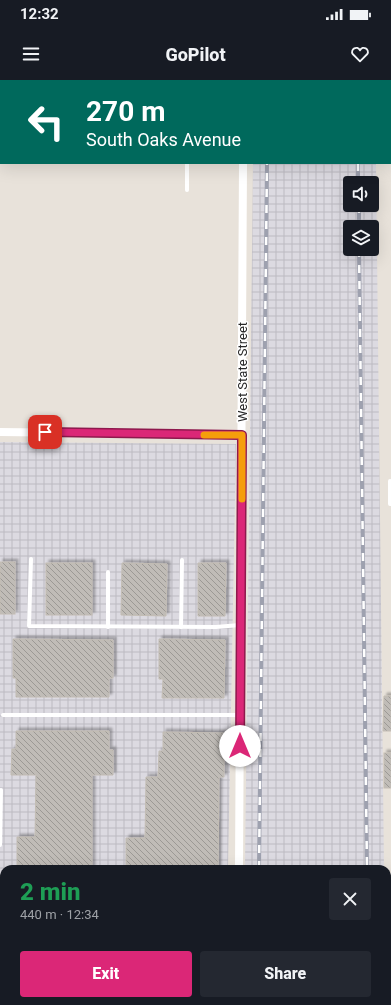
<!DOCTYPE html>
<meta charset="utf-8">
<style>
:root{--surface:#171b24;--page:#242831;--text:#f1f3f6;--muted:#9ea1a6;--accent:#db2777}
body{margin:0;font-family:Roboto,sans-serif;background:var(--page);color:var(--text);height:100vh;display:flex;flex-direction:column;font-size:15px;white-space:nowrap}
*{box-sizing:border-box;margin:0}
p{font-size:13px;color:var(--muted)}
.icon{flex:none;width:22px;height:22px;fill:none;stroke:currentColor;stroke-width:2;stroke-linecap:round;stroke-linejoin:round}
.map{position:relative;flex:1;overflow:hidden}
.drawer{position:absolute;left:0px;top:785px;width:391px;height:140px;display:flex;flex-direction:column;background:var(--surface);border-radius:12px 12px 0 0;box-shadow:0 4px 16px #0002}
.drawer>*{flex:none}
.top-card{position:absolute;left:0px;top:0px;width:391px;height:84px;box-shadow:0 4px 16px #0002;background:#00695c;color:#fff;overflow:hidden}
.tools{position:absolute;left:343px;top:96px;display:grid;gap:8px}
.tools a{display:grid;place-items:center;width:36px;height:36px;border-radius:4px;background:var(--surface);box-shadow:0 4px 16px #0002;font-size:20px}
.pin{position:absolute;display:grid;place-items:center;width:34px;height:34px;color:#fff;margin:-17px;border-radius:8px;box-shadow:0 2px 6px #0006}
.me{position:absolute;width:44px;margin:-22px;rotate:0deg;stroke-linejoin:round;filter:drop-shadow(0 0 3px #0008)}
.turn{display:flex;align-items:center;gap:14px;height:84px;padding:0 20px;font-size:18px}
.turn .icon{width:52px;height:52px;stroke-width:2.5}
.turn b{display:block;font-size:28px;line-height:34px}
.round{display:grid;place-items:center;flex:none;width:42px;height:42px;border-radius:4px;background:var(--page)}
.summary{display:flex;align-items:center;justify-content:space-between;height:68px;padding:0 20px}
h1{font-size:24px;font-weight:800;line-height:30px;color:#1e9e55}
.cta{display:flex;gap:8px;margin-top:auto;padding:8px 20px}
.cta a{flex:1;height:46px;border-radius:4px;background:var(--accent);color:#fff;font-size:16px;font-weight:800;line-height:46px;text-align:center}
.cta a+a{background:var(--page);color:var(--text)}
.status{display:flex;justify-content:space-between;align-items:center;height:28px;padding:0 20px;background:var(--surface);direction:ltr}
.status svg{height:11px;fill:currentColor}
header{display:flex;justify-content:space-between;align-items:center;height:52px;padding:0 20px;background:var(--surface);font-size:18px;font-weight:800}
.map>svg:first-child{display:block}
.industrial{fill:url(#industrial-grid);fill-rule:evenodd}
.building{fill:url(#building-back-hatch);stroke:#c3bdb4;filter:url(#shadow)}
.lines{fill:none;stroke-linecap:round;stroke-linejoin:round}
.service{stroke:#fff;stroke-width:4}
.minor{stroke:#fff;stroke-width:8}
.rail-casing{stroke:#9ea1af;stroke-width:4}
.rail{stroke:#fff;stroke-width:2.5;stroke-dasharray:8;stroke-linecap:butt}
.route-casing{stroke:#8e194d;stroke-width:10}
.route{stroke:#db2777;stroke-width:7}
.slow{stroke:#f59e0b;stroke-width:7}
.labels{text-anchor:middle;stroke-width:3;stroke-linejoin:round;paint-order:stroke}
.street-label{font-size:13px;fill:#272727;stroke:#fff}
</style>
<div class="status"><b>12:32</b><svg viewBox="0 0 49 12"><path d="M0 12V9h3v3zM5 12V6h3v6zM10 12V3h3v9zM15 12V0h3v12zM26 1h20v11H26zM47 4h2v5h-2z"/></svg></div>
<header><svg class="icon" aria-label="menu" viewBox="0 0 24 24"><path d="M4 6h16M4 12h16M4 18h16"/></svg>GoPilot<svg class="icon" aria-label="heart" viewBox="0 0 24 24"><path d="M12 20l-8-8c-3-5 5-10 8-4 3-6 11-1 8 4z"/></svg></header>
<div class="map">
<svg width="391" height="925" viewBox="0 0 391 925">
<defs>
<pattern id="industrial-grid" width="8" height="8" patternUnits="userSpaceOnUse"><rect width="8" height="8" fill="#dcdae1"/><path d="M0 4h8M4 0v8" fill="none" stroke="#bdbbc1"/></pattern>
<pattern id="building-back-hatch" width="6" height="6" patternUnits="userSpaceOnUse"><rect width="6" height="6" fill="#c0bcb7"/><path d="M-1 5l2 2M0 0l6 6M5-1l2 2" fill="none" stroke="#9c9995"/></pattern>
<filter id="shadow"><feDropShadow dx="3" dy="-3" stdDeviation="1" flood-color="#0004"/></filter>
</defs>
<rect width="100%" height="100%" fill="#e8e2da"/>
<g class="industrial">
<path d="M254,0H374L375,1H254Z"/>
<path d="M253,83H376L384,789H245ZM350,103H372V125H350ZM350,147H372V169H350Z"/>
<path d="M0,362L236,364L228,789H4V799H0Z"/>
<path d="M244,921H386V925H243Z"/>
</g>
<g class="building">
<rect x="0" y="482" width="15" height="52"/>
<rect x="46" y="483" width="46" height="52"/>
<path d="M122,483L167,484L166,536L121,535Z"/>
<path d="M198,483H226L225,536H198Z"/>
<path d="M13,559L113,560V598H109V617H16V598H13Z"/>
<path d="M159,559L225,560L224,618H162L163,599H159Z"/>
<path d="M384,616H391V651H383Z"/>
<path d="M16,651H109V670H113V695H92V789H17V757H35L36,695H11L12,669H16Z"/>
<path d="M163,652L224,653V697H219L218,789L126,788V758H145L146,697H158L159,671H163Z"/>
<rect x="384" y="673" width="7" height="35"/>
</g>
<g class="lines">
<g class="service">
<path d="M187,83V110"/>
<path d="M390,401V424H391"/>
<path d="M31,479L29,546L216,547L240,545"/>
<path d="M108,492V547"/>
<path d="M181,547L182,480"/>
<path d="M3,635H240"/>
<path d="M0,765L1,710"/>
</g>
<g class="minor">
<path d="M244,1V0"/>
<path d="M0,352L242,355"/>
<path d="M239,789L243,83"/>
<path d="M0,813H4"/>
<path d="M236,925V921"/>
</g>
<g class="rail-casing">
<g id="rail">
<path d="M357,0V1"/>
<path d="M267,1V0"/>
<path d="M358,83V103"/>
<path d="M359,125V147"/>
<path d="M359,169L367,789"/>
<path d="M259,789L267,83"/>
<path d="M363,921V925"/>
<path d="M369,921V925"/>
<path d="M258,925V921"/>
</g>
</g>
<use href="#rail" class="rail"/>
</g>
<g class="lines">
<g class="route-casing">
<path id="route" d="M45,352L242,355L240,666"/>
</g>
<use href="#route" class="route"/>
<path class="slow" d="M204,355H242V419"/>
</g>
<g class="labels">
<g class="street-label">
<text transform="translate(242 292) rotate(-90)" y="5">West State Street</text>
</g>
</g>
</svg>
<div class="tools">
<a><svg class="icon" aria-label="sound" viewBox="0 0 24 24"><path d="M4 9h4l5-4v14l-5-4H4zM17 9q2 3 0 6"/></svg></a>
<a><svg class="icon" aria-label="layers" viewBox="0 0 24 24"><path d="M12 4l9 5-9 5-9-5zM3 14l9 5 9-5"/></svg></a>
</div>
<div class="pin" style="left:45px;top:352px;background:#d93025"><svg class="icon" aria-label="arrive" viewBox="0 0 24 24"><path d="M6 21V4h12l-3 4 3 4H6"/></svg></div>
<svg class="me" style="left:240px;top:666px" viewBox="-20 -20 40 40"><circle r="19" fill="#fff"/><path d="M0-13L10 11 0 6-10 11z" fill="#db2777"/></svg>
<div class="top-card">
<div class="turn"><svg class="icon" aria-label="left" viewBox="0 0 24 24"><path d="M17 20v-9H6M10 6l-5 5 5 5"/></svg><div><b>270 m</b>South Oaks Avenue</div></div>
</div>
<section class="drawer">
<div class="summary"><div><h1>2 min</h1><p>440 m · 12:34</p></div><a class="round"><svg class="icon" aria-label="close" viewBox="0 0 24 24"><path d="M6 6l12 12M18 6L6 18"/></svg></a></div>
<div class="cta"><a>Exit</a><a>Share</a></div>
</section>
</div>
